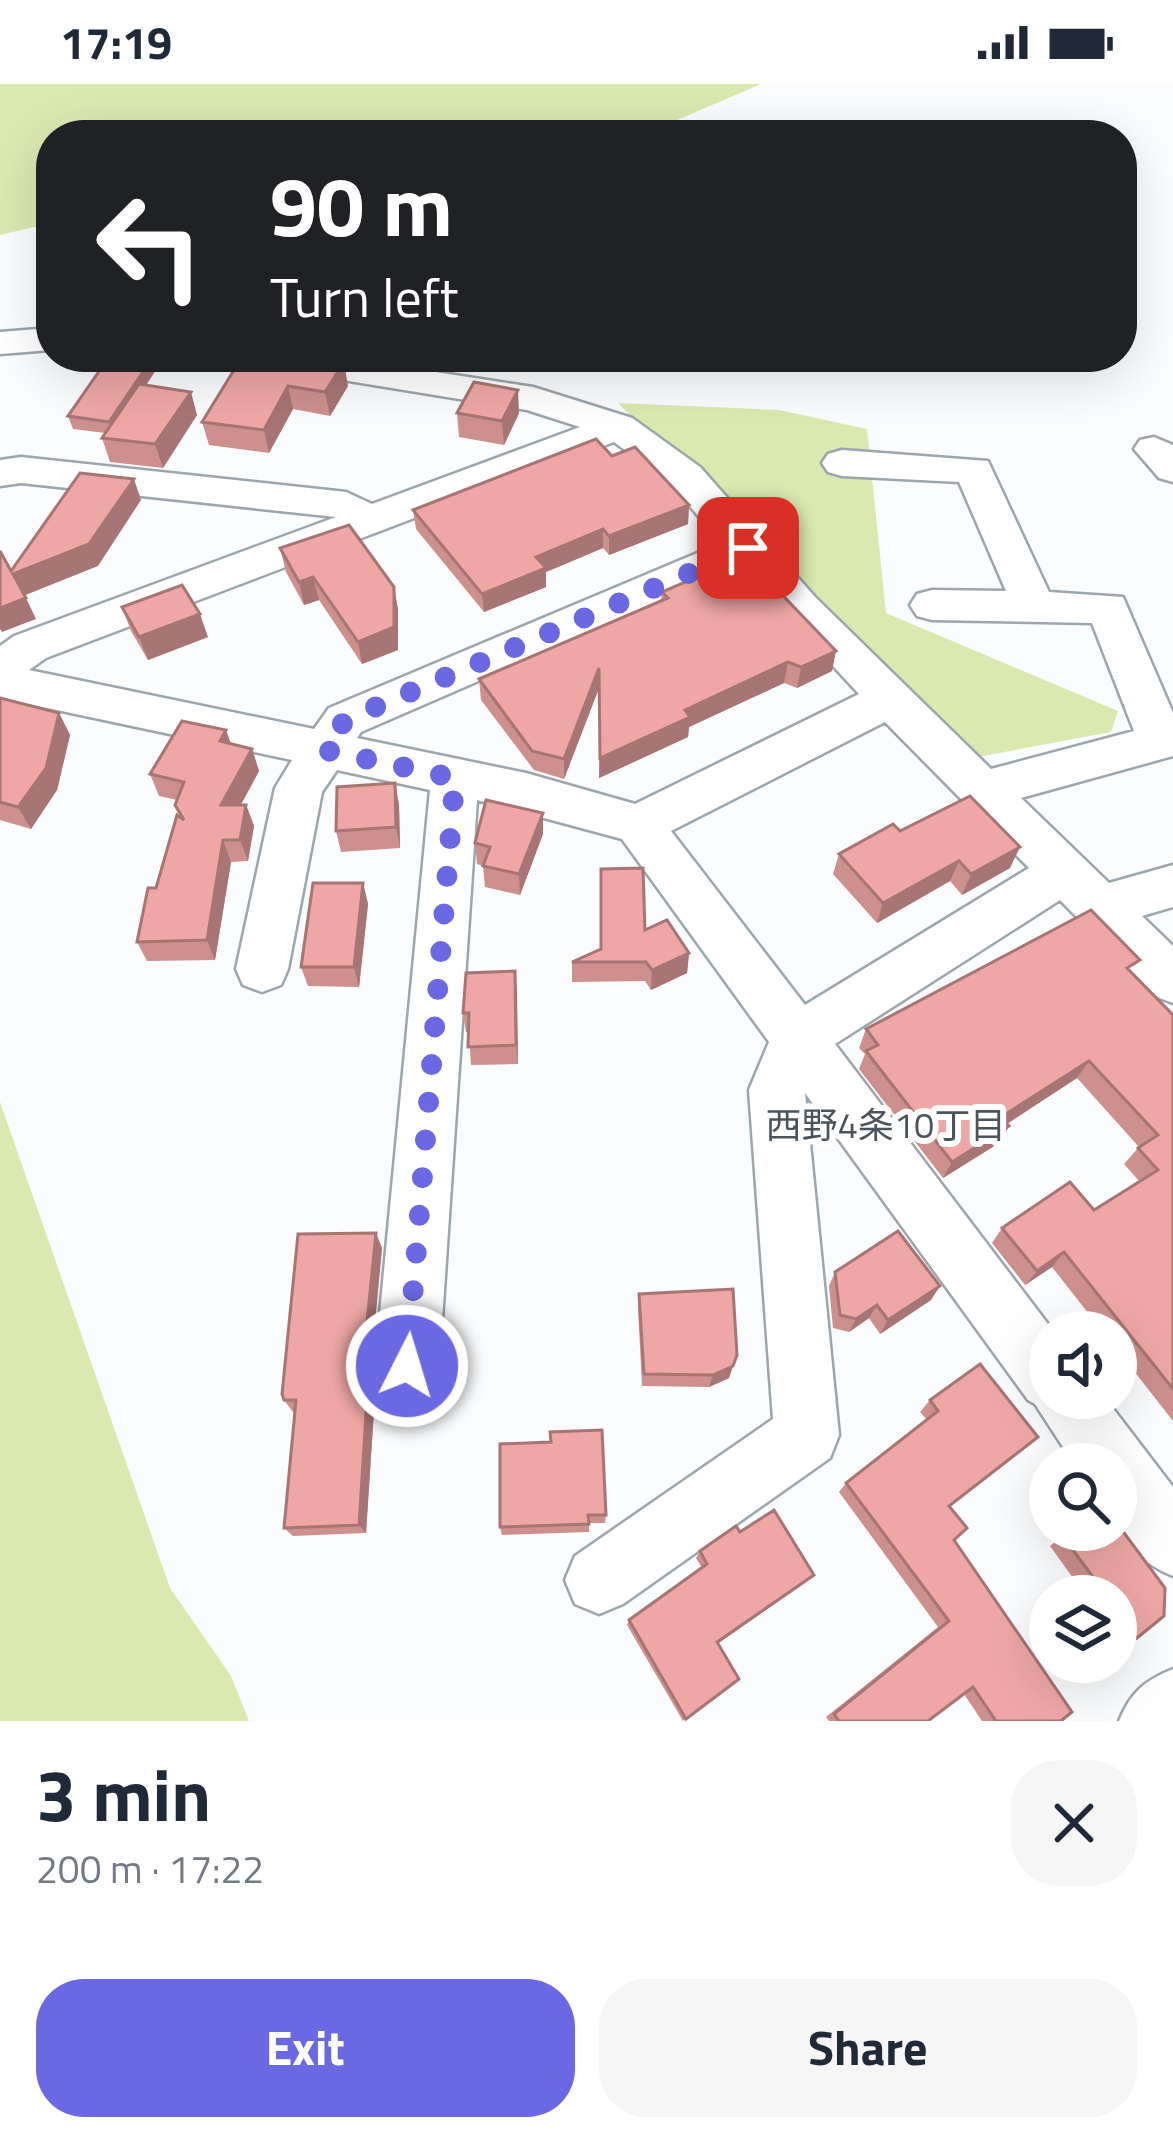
<!DOCTYPE html>
<meta charset="utf-8">
<style>
:root{--surface:#fff;--page:#f6f6f7;--text:#1f2937;--muted:#747a83;--accent:#6a69e3}
body{margin:0;font-family:"Titillium Web","Noto Sans JP",sans-serif;background:var(--page);color:var(--text);height:100vh;display:flex;flex-direction:column;font-size:45px;white-space:nowrap}
*{box-sizing:border-box;margin:0}
p{font-size:39px;color:var(--muted)}
.icon{flex:none;width:66px;height:66px;fill:none;stroke:currentColor;stroke-width:2;stroke-linecap:round;stroke-linejoin:round}
.map{position:relative;height:1637px;overflow:hidden}
.sheet{display:flex;flex-direction:column;background:var(--surface);flex:1}
.sheet>*{flex:none}
.hud{position:absolute;left:36px;top:36px;width:1101px;height:252px;border-radius:48px;box-shadow:0 12px 48px #0002;background:#202124;color:#fff;overflow:hidden}
.controls{position:absolute;left:1029px;top:1227px;display:grid;gap:24px}
.controls a{display:grid;place-items:center;width:108px;height:108px;border-radius:50%;background:var(--surface);box-shadow:0 12px 48px #0002;font-size:60px}
.pin{position:absolute;display:grid;place-items:center;width:102px;height:102px;color:#fff;margin:-51px;border-radius:24px;box-shadow:0 6px 18px #0006}
.me{position:absolute;width:132px;margin:-66px;rotate:5deg;stroke-linejoin:round;filter:drop-shadow(0 0 9px #0008)}
.turn{display:flex;align-items:center;gap:42px;height:252px;padding:0 36px;font-size:54px}
.turn .icon{width:156px;height:156px;stroke-width:2.5}
.turn b{display:block;font-size:84px;line-height:102px}
.round{display:grid;place-items:center;flex:none;width:126px;height:126px;border-radius:48px;background:var(--page)}
.head{display:flex;align-items:center;justify-content:space-between;height:204px;padding:0 36px}
h1{font-size:72px;font-weight:700;line-height:90px}
.action{display:flex;gap:24px;margin-top:auto;padding:24px 36px}
.action a{flex:1;height:138px;border-radius:48px;background:var(--accent);color:#fff;font-size:48px;font-weight:700;line-height:138px;text-align:center}
.action a+a{background:var(--page);color:var(--text)}
.status{display:flex;justify-content:space-between;align-items:center;height:84px;padding:0 60px;background:var(--surface);direction:ltr}
.status svg{height:33px;fill:currentColor}
.map>svg:first-child{display:block}
.green{fill:#dae9b0}
.lines{fill:none;stroke-linecap:round;stroke-linejoin:round}
.minor-casing{stroke:#9ca6ad;stroke-width:5}
.minor{fill:#fff;fill-rule:evenodd}
.wall{fill:#cd908d}
.shaded-wall{fill:#a77573}
.building{fill:#eea7a4;stroke:#a77573;stroke-width:3}
.route{stroke:#6a69e3;stroke-width:21;stroke-dasharray:0 37.8}
.labels{text-anchor:middle;stroke-width:12;stroke-linejoin:round;paint-order:stroke}
.neighbourhood-label{font-size:36px;fill:#4c545b;stroke:#fff}
</style>
<div class="status"><b>17:19</b><svg viewBox="0 0 49 12"><path d="M0 12V9h3v3zM5 12V6h3v6zM10 12V3h3v9zM15 12V0h3v12zM26 1h20v11H26zM47 4h2v5h-2z"/></svg></div>
<div class="map">
<svg width="1173" height="1637" viewBox="0 0 1173 1637">
<rect width="100%" height="100%" fill="#fafcfe"/>
<g class="green">
<path d="M0,0H761L642,51H550L453,37L359,51H51V139L0,151Z"/>
<path d="M618,319L779,326L867,345L886,529L1118,627L1111,648L978,673L899,604Z"/>
<path d="M0,1018L170,1504L231,1592L249,1637H0Z"/>
</g>
<g class="lines">
<g class="minor-casing">
<g id="minor">
<path d="M51,244V266L0,270V248Z"/>
<path d="M251,273H339L533,303L632,334L700,383L815,513L991,685L1134,647L1092,539L932,536L917,532L910,521L917,510L932,506L1006,507L959,398L842,392L828,388L822,379L828,370L842,366L988,377L1049,508L1123,513L1173,629V672L1021,714L1109,799L1173,781V823L1142,832L1173,862V919L1154,912L1060,816L835,960L1054,1248H1050V1314H1105L1173,1403V1492C1117,1469 1116,1433 1116,1380H1074L1035,1320L1028,1316L805,1009L839,1351L830,1374L623,1520L599,1530L575,1520L565,1496L575,1472L773,1335L749,1006L769,958L622,755L477,716L439,1281L429,1303L407,1313L385,1303L375,1281L430,706L337,686L322,708L288,885L281,901L262,908L243,901L236,885L275,704L292,676L0,614V562L14,552L336,433L21,399L0,402V376L21,373L346,408L372,420L580,343L527,326L269,284L256,281ZM614,358L672,401L721,459L329,624L314,645L29,586L46,574ZM741,483L859,610L635,720L526,689L357,654L361,648ZM885,638L1029,784L805,921L671,747Z"/>
<path d="M1154,353L1173,361V398L1159,394L1134,365L1140,356Z"/>
<path d="M1173,1585V1637H1119C1131,1608 1144,1597 1173,1585Z"/>
</g>
</g>
<use href="#minor" class="minor"/>
</g>
<g class="wall">
<path d="M109,273H160L162,277L146,301L197,331L163,384L110,378L102,354L105,349L73,345L68,332Z"/>
<path d="M242,273L348,302L330,332L293,325L269,369L209,361L202,338Z"/>
<path d="M457,329H519L504,361L459,353Z"/>
<path d="M612,372L689,421L688,440L609,471L603,464L546,488V503L484,528L416,445L413,426Z"/>
<path d="M280,464L394,503L398,526V566L362,580L319,516L304,521L286,488Z"/>
<path d="M662,508L832,587L797,604L784,599L689,643L688,653L599,694V604L564,695L534,686L481,616L479,595L661,516Z"/>
<path d="M122,523L208,553L148,576L131,547Z"/>
<path d="M0,614L59,629L70,651L57,706L31,745L0,736Z"/>
<path d="M231,660L252,665L259,687L241,721H246L254,742L248,777L231,778L215,876L147,877L137,858L181,734L175,721L177,716L159,712L150,690Z"/>
<path d="M395,699L399,721L400,764L341,768L336,747Z"/>
<path d="M900,747L1010,784L962,811L950,797L877,839L833,790L839,770Z"/>
<path d="M543,750L520,811L485,803L483,782L477,780L475,759Z"/>
<path d="M363,799L368,820L359,903L308,902L301,883Z"/>
<path d="M645,846L689,869L687,889L651,906L645,897L572,898V878Z"/>
<path d="M515,887L518,980L471,981L469,948H466L463,929Z"/>
<path d="M1132,889L1173,931V1337L1116,1264V1248H1103L1052,1183L1025,1201L992,1159L1002,1144L1094,1126L1140,1098L1124,1080L1139,1063L1077,994L1007,1040L1009,1042L999,1059L943,1094L859,985L865,970L859,964L866,945Z"/>
<path d="M382,1164L371,1279L387,1309L386,1325L374,1326L366,1449L293,1452L284,1444L295,1328H293L284,1316Z"/>
<path d="M835,1188L931,1216L880,1250L869,1234L849,1248L833,1244L829,1202Z"/>
<path d="M639,1210L729,1294L709,1303L642,1302L638,1224Z"/>
<path d="M980,1280L949,1422L954,1456L1061,1637H982L964,1610L928,1637H829L826,1633L938,1543L839,1408L846,1399L927,1336L920,1328L930,1316Z"/>
<path d="M500,1360L606,1431L605,1439H589V1448L502,1451L500,1443Z"/>
<path d="M1071,1446H1116L1137,1554L1120,1559L1116,1553V1512H1086L1050,1462Z"/>
<path d="M740,1448L807,1497L718,1559L739,1595L683,1637L627,1541L629,1536L702,1484L696,1474L700,1467Z"/>
</g>
<g class="shaded-wall">
<path d="M153,273H160L162,277L113,350L109,338Z"/>
<path d="M344,278L348,302L330,332L325,308Z"/>
<path d="M288,302L293,325L269,369L264,346Z"/>
<path d="M518,306L519,329L504,361L502,337Z"/>
<path d="M191,308L197,331L163,384L155,360Z"/>
<path d="M134,395L141,416L98,482L23,512L13,490Z"/>
<path d="M689,421L688,440L609,471V452Z"/>
<path d="M603,445V464L546,488V503L484,528L482,510L536,473Z"/>
<path d="M313,493L319,516L304,521L299,498Z"/>
<path d="M394,503L398,526V566L362,580L358,558Z"/>
<path d="M26,514L36,535L2,548L0,545V524Z"/>
<path d="M200,530L208,553L148,576L139,553Z"/>
<path d="M836,567L832,587L797,604L801,583Z"/>
<path d="M788,578L784,599L689,643L688,653L599,694L600,674L685,626Z"/>
<path d="M599,584V604L564,695V675Z"/>
<path d="M59,629L70,651L57,706L31,745L18,723Z"/>
<path d="M226,646L234,668L220,657Z"/>
<path d="M252,665L259,687L229,742L221,721Z"/>
<path d="M395,699L399,721L400,764L396,743Z"/>
<path d="M246,721L254,742L248,777L240,756Z"/>
<path d="M543,729V750L520,811L519,790Z"/>
<path d="M223,756L231,778L215,876L207,856Z"/>
<path d="M1020,763L1010,784L962,811L971,790Z"/>
<path d="M959,777L950,797L877,839L883,819Z"/>
<path d="M363,799L368,820L359,903L354,883Z"/>
<path d="M689,869L687,889L651,906L652,886Z"/>
<path d="M515,887L517,907L518,980L516,961Z"/>
<path d="M1089,977L1077,994L991,1050L1001,1033Z"/>
<path d="M1009,1042L999,1059L943,1094L952,1078Z"/>
<path d="M376,1149L382,1164L371,1281L364,1268Z"/>
<path d="M1064,1168L1052,1183L1025,1201L1037,1187Z"/>
<path d="M940,1202L931,1216L880,1250L888,1236Z"/>
<path d="M877,1221L869,1234L849,1248L856,1235Z"/>
<path d="M737,1271L729,1294L709,1303L713,1291Z"/>
<path d="M382,1297L387,1309L386,1325L380,1314Z"/>
<path d="M367,1314L374,1326L366,1449L359,1441Z"/>
<path d="M814,1491L807,1497L713,1563L717,1558Z"/>
</g>
<g class="building">
<path d="M109,273H153L109,338L68,332Z"/>
<path d="M242,273H317L344,278L325,308L288,302L264,346L202,338Z"/>
<path d="M474,298L518,306L502,337L457,329Z"/>
<path d="M139,300L191,308L155,360L102,354Z"/>
<path d="M596,355L612,372L635,363L689,421L609,452L603,445L536,473L546,484L482,510L413,426Z"/>
<path d="M80,389L134,395L89,460L13,490L26,514L0,524V467L11,487Z"/>
<path d="M349,441L394,503V543L358,558L313,493L299,498L280,464Z"/>
<path d="M745,472L836,567L801,583L788,578L685,626L690,633L600,674L599,584L564,675L532,667L479,595L668,514L662,508Z"/>
<path d="M182,501L200,530L139,553L122,523Z"/>
<path d="M0,614L59,629L46,684L18,723L0,718Z"/>
<path d="M182,637L226,646L220,657L252,665L221,721H246L240,756H223L207,856L137,858L148,804H156L177,731L184,736L175,721L184,698L150,690Z"/>
<path d="M395,699L396,743L336,747L337,703Z"/>
<path d="M970,712L1020,763L971,790L959,777L883,819L839,770L893,740L900,747Z"/>
<path d="M486,716L543,729L519,790L483,782L490,763L475,759Z"/>
<path d="M643,784L645,846L667,836L689,869L652,886L646,878H572L601,865V785Z"/>
<path d="M313,799H363L354,883H301Z"/>
<path d="M1091,826L1140,876L1127,884L1173,931V1305L1064,1168L1037,1187L1002,1144L1070,1098L1094,1126L1158,1086L1138,1064L1158,1051L1089,977L1001,1033L1009,1042L952,1078L866,967L878,961L866,945Z"/>
<path d="M515,887L516,961L468,963L469,929H463L466,889Z"/>
<path d="M898,1147L940,1202L888,1236L877,1221L856,1235L840,1231L835,1188Z"/>
<path d="M376,1149L364,1268L382,1297L380,1314H367L359,1441L284,1444L296,1316H284L282,1310L298,1150Z"/>
<path d="M733,1205L737,1271L733,1282L713,1291L644,1290L639,1210Z"/>
<path d="M980,1280L1038,1353L949,1422L967,1444L954,1456L1072,1628L1061,1637H996L973,1603L928,1637H839L834,1630L949,1537L846,1399L938,1327L930,1316Z"/>
<path d="M602,1346L606,1431H588L589,1440L500,1443V1360L551,1358L550,1348Z"/>
<path d="M774,1426L814,1491L717,1558L739,1595L686,1635L629,1536L707,1480L700,1467L736,1442L740,1448Z"/>
<path d="M1116,1438L1165,1504L1164,1532L1137,1554L1116,1525V1512H1107L1064,1454L1075,1446H1116Z"/>
</g>
<g class="lines">
<path class="route" d="M407,1282L455,694L324,666L345,636L748,464"/>
</g>
<g class="labels">
<g class="neighbourhood-label">
<text x="886" y="1054">西野4条10丁目</text>
</g>
</g>
</svg>
<div class="controls">
<a><svg class="icon" aria-label="sound" viewBox="0 0 24 24"><path d="M4 9h4l5-4v14l-5-4H4zM17 9q2 3 0 6"/></svg></a>
<a><svg class="icon" aria-label="search" viewBox="0 0 24 24"><circle cx="10" cy="10" r="6"/><path d="M15 15l6 6"/></svg></a>
<a><svg class="icon" aria-label="layers" viewBox="0 0 24 24"><path d="M12 4l9 5-9 5-9-5zM3 14l9 5 9-5"/></svg></a>
</div>
<div class="pin" style="left:748px;top:464px;background:#d93025"><svg class="icon" aria-label="arrive" viewBox="0 0 24 24"><path d="M6 21V4h12l-3 4 3 4H6"/></svg></div>
<svg class="me" style="left:407px;top:1282px" viewBox="-20 -20 40 40"><circle r="17" fill="#6a69e3" stroke="#fff" stroke-width="3"/><path d="M0-11L8 9 0 5-8 9z" fill="#fff"/></svg>
<div class="hud">
<div class="turn"><svg class="icon" aria-label="left" viewBox="0 0 24 24"><path d="M17 20v-9H6M10 6l-5 5 5 5"/></svg><div><b>90 m</b>Turn left</div></div>
</div>
</div>
<section class="sheet">
<div class="head"><div><h1>3 min</h1><p>200 m · 17:22</p></div><a class="round"><svg class="icon" aria-label="close" viewBox="0 0 24 24"><path d="M6 6l12 12M18 6L6 18"/></svg></a></div>
<div class="action"><a>Exit</a><a>Share</a></div>
</section>
